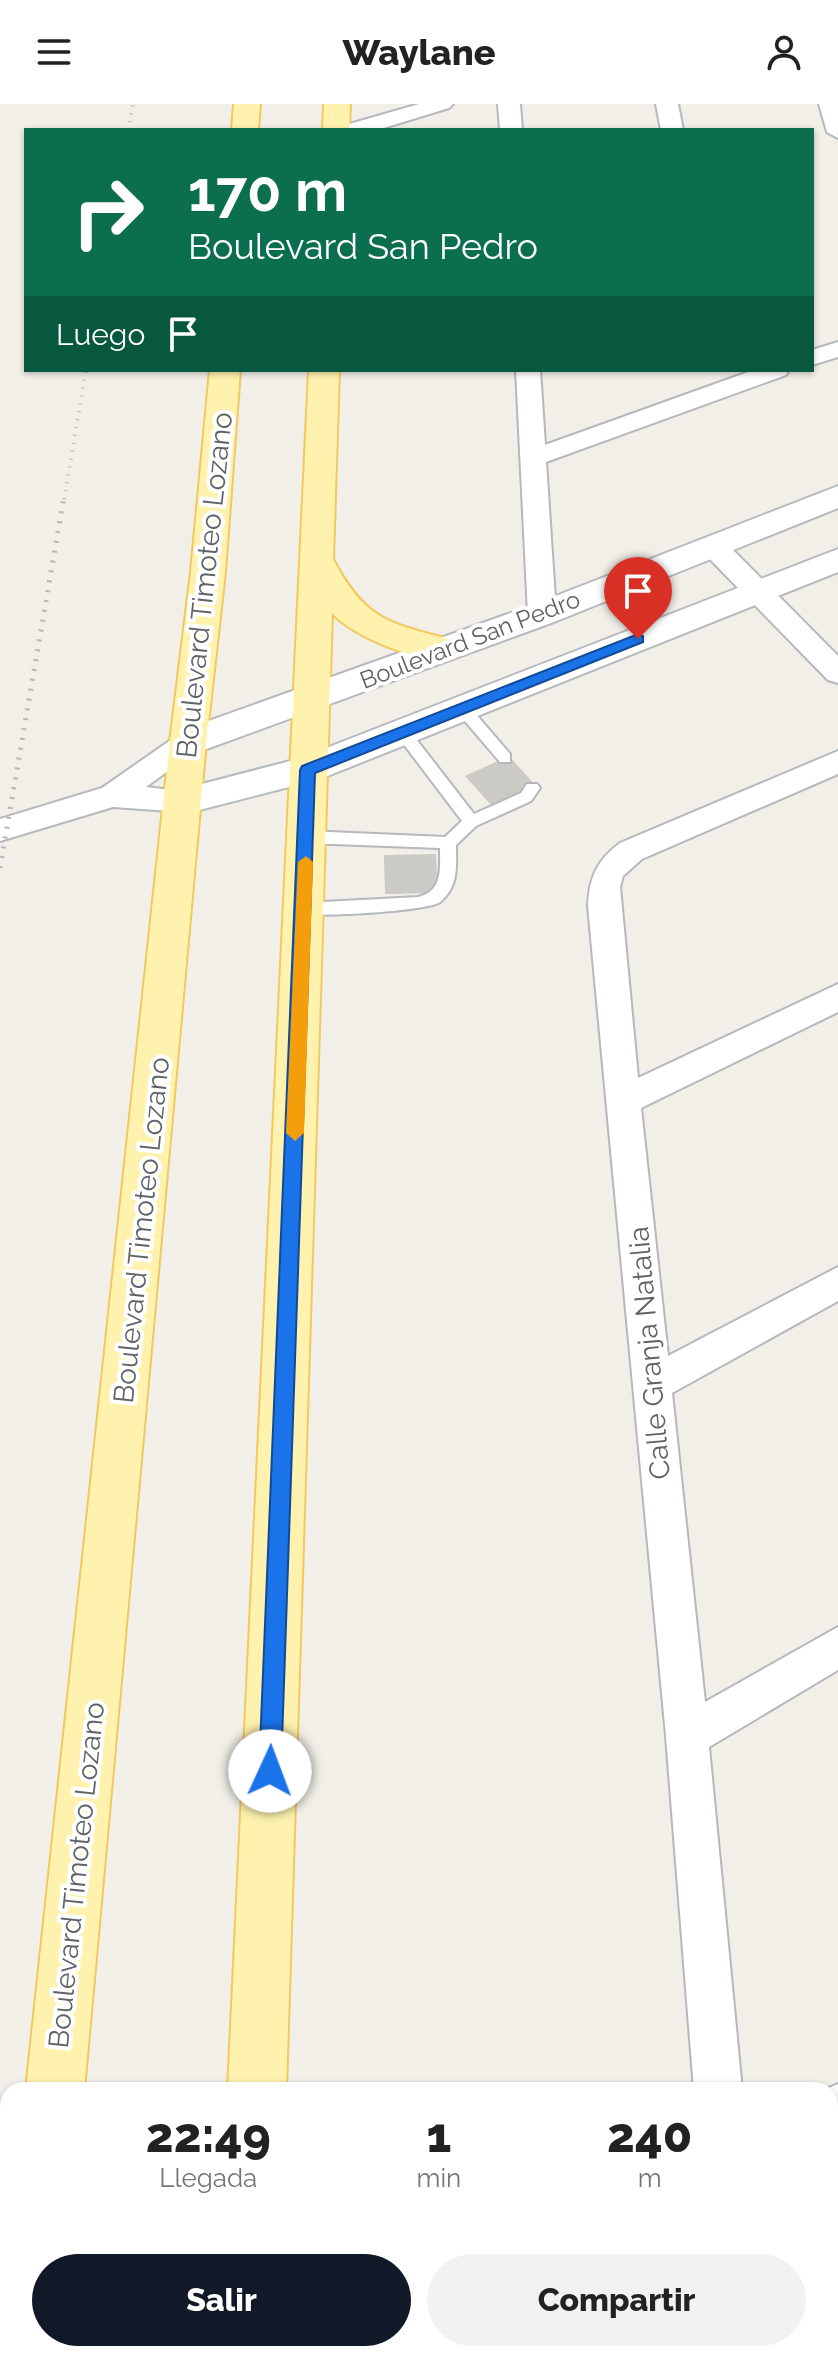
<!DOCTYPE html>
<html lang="es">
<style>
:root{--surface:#fff;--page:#f2f2f2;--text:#222;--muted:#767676;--accent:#111827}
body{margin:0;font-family:Raleway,sans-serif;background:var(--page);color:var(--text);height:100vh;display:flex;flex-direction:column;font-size:30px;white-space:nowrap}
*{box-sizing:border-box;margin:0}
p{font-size:26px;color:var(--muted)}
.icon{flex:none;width:44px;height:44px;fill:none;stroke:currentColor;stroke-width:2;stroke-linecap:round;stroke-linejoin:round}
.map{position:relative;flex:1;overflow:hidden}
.drawer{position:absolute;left:0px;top:1978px;width:838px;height:280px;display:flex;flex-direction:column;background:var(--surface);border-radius:24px 24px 0 0;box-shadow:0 2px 6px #0004}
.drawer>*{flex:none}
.banner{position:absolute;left:24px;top:24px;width:790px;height:244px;border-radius:0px;box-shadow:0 2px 6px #0004;background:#0b6e4f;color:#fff;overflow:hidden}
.pin{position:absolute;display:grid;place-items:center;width:68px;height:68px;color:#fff;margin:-82px -34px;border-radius:50% 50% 50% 0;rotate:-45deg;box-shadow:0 0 8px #0007}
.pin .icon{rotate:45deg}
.me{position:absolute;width:88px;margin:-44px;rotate:2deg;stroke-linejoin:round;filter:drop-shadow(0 0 6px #0008)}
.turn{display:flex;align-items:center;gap:28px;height:168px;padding:0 32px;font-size:36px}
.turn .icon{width:104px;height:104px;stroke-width:2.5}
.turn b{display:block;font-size:56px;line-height:68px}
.then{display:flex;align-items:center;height:76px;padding:0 32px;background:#0003;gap:16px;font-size:30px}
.eta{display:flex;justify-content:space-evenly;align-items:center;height:136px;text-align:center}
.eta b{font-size:48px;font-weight:800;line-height:56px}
.action{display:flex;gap:16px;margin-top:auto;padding:16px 32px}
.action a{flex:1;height:92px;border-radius:48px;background:var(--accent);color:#fff;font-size:32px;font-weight:800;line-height:92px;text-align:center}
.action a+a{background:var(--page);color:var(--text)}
header{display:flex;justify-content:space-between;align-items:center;height:104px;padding:0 32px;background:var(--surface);font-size:36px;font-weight:800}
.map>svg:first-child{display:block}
.building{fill:#cccac5}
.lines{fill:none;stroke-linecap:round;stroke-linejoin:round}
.lane-casing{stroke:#b5b8bc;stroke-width:4}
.street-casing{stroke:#b5b8bc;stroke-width:4}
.secondary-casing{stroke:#b6babf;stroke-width:4}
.primary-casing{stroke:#f2c960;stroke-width:4}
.lane{fill:#fff;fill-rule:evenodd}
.street{fill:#fff;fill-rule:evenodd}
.secondary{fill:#fff;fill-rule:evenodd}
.primary{fill:#fff2af;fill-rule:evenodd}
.rail-far1{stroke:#b6b7b8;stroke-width:4;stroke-dasharray:1 7;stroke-linecap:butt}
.rail{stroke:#b6b7b8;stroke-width:5;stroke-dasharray:2 8;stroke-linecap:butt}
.route{fill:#1a73e8;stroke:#114b97;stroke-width:2}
.slow{fill:#f59e0b}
.labels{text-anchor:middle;stroke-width:8;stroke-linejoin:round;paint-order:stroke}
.far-street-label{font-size:24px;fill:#5f6368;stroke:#fff}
.street-label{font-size:28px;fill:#5f6368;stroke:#fff}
</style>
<header><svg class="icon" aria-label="menu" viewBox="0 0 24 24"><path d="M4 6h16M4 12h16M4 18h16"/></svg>Waylane<svg class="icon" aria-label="person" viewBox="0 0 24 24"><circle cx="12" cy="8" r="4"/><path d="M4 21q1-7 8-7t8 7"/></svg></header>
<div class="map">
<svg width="838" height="2258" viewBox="0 0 838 2258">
<rect width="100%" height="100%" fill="#f1efe8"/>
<g class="building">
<path d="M509,652L536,682L492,702L465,672Z"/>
<path d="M436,750L438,789L385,790L384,751Z"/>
</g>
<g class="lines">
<g class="lane-casing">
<g id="lane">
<path d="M463,600L468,601L510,650V658H500L458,609V601Z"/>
<path d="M404,625L409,626L474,710L521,689L527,680H537L540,684L531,697L476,722L456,741C456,763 459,782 440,798C429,807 314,814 298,809L296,805L298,801L304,799L418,793C443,787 440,766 440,744L306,739L298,733L306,727L445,733L462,717L399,634V626Z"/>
</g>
</g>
<g class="street-casing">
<g id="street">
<path d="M419,0H453L449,4L377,26H343L346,21Z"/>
<path d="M498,0H520L522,26H500Z"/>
<path d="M656,0H678L683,26H661Z"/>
<path d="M819,0H838V34L827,28Z"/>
<path d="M838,238V253L812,261V246Z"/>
<path d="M516,266H540L545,341L754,266H789L786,271L546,358L556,510L552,517L542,519L532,517L528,510Z"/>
<path d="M713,433L723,436L838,552V579L828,576L703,448L700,442L703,436Z"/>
<path d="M188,628L198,631L203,638L198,645L146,683L195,689L199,697L195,705L184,708L113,703L0,737V715L102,684L178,631Z"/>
<path d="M838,647V670L642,755L623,772L620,783L638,974L838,880V908L641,1004L668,1252L838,1163V1197L672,1289L705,1598L838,1523V1566L709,1643L742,1986H694L666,1632L588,802C589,774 597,756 620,739Z"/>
<path d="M838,1980V2029L830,2033V1986H824Z"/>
</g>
</g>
<g class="secondary-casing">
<g id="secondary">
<path d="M838,382V404L554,518L201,647L188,651L175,647L170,638L175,629L530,502Z"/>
<path d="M838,445V468L320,675L184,710L171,706L165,697L171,688L298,655Z"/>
</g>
</g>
<g class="primary-casing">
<g id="primary">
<path d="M234,0H260L258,26H232Z"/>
<path d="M324,0H350L349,26H323Z"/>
<path d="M210,266H240L225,468L206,638L84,1986H26L170,638L191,468Z"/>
<path d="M309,266H339L333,455C366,519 391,519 455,537L460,545L455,553C424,562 353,533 332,509L286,1986H228Z"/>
<path d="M8,2227V2250H59L58,2258H0V2243Z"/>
<path d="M216,2250H278L277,2258H215Z"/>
</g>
</g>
<use href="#lane" class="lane"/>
<use href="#street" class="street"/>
<use href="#secondary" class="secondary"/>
<use href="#primary" class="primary"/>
<g class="rail-far1">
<path d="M128,26L133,0"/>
<path d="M64,395L86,266"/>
</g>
<path class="rail" d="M0,764L64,393"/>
</g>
<path class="route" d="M638,530L643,532V538L315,669L281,1667L278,1675L270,1678L262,1675L259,1667L300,666L302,662Z"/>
<path class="slow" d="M306,752L313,758L304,1029L295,1037L286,1029L298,758Z"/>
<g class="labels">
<g class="far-street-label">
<text transform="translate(470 536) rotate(-21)" y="8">Boulevard San Pedro</text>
</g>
<g class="street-label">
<text transform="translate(204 481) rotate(-84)" y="10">Boulevard Timoteo Lozano</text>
<text transform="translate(141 1126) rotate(-84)" y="10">Boulevard Timoteo Lozano</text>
<text transform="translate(649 1249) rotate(-95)" y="10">Calle Granja Natalia</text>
<text transform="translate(76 1771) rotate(-84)" y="10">Boulevard Timoteo Lozano</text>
</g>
</g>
</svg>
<div class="pin" style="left:638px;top:535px;background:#d93025"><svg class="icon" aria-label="arrive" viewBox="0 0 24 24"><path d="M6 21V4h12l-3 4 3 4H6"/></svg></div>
<svg class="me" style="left:270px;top:1667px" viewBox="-20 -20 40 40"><circle r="19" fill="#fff"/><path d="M0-13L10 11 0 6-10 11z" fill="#1a73e8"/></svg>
<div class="banner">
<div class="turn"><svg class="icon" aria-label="right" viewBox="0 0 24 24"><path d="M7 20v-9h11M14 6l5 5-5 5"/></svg><div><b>170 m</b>Boulevard San Pedro</div></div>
<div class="then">Luego<svg class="icon" aria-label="arrive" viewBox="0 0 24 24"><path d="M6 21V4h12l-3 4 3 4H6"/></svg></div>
</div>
<section class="drawer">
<div class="eta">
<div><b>22:49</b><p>Llegada</p></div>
<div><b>1</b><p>min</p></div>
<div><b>240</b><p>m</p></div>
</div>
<div class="action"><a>Salir</a><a>Compartir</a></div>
</section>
</div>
